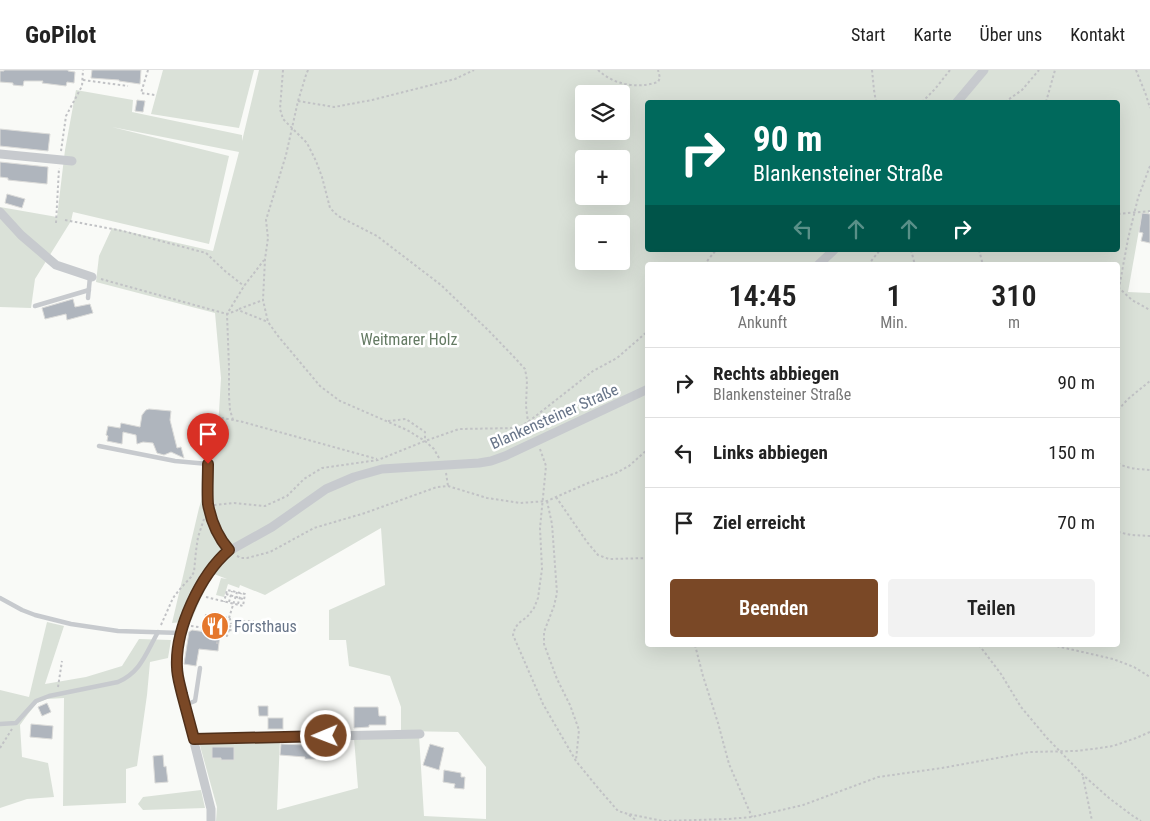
<!DOCTYPE html>
<html lang="de">
<meta charset="utf-8">
<style>
:root{--surface:#fff;--page:#f2f2f2;--text:#222;--muted:#767676;--line:#e0e0e0;--accent:#7a4826}
body{margin:0;font-family:"Roboto Condensed",sans-serif;background:var(--page);color:var(--text);height:100vh;display:flex;flex-direction:column;font-size:19px;white-space:nowrap}
*{box-sizing:border-box;margin:0}
p{font-size:16px;color:var(--muted)}
.icon{flex:none;width:28px;height:28px;fill:none;stroke:currentColor;stroke-width:2;stroke-linecap:round;stroke-linejoin:round}
.map{position:relative;flex:1;overflow:hidden}
.sheet{position:absolute;left:645px;top:192px;width:475px;height:385px;display:flex;flex-direction:column;background:var(--surface);border-radius:5px;box-shadow:0 5px 20px #0002}
.sheet>*{flex:none}
.hud{position:absolute;left:645px;top:30px;width:475px;height:152px;border-radius:5px;box-shadow:0 5px 20px #0002;background:#00695c;color:#fff;overflow:hidden}
.fabs{position:absolute;left:575px;top:15px;display:grid;gap:10px}
.fabs a{display:grid;place-items:center;width:55px;height:55px;border-radius:5px;background:var(--surface);box-shadow:0 5px 20px #0002;font-size:25px}
.pin{position:absolute;display:grid;place-items:center;width:42px;height:42px;color:#fff;margin:-51px -21px;border-radius:50% 50% 50% 0;rotate:-45deg;box-shadow:0 0 5px #0007}
.pin .icon{rotate:45deg}
.me{position:absolute;width:55px;margin:-28px;rotate:269deg;stroke-linejoin:round;filter:drop-shadow(0 0 4px #0008)}
.turn{display:flex;align-items:center;gap:18px;height:105px;padding:0 25px;font-size:22px}
.turn .icon{width:65px;height:65px;stroke-width:2.5}
.turn b{display:block;font-size:35px;line-height:42px}
.lanes{display:flex;align-items:center;height:48px;padding:0 25px;background:#0003;justify-content:center;gap:25px;direction:ltr}
.lanes .off{opacity:.35}
.eta{display:flex;justify-content:space-evenly;align-items:center;height:85px;text-align:center}
.eta b{font-size:30px;font-weight:600;line-height:35px}
.action{display:flex;gap:10px;margin-top:auto;padding:10px 25px}
.action a{flex:1;height:58px;border-radius:5px;background:var(--accent);color:#fff;font-size:20px;font-weight:600;line-height:58px;text-align:center}
.action a+a{background:var(--page);color:var(--text)}
ul{padding:0;list-style:none}
li{display:flex;align-items:center;gap:15px;height:70px;padding:0 25px;border-top:1px solid var(--line)}
li div{flex:1}
li b{display:block;font-size:19px}
li em{font-style:normal}
header{display:flex;align-items:center;gap:30px;box-sizing:border-box;height:70px;padding:0 25px;background:var(--surface);border-bottom:1px solid var(--line)}
header strong{font-size:24px}
nav{display:flex;gap:28px;margin-inline-start:auto;font-size:18px}
.map>svg:first-child{display:block}
.green{fill:#dae1d8;fill-rule:evenodd}
.building{fill:#afb5bd;stroke:#dbdbd9}
.lines{fill:none;stroke-linecap:round;stroke-linejoin:round}
.path{stroke:#c1c2c5;stroke-width:2;stroke-dasharray:2.5 2.5;stroke-linecap:butt}
.service{stroke:#c7cace;stroke-width:4.5}
.minor{stroke:#c7cace;stroke-width:9}
.route-casing{stroke:#4f2f19;stroke-width:12}
.route{stroke:#7a4826;stroke-width:9}
.labels{text-anchor:middle;stroke-width:5;stroke-linejoin:round;paint-order:stroke}
.park-label{font-size:16px;fill:#647a63;stroke:#fff}
.street-label{font-size:16px;fill:#687589;stroke:#fff}
.poi-label{font-size:16px;fill:#687589;stroke:#fff;text-anchor:start}
</style>
<header>
<strong>GoPilot</strong>
<nav><a>Start</a><a>Karte</a><a>Über uns</a><a>Kontakt</a></nav>
</header>
<div class="map">
<svg width="1150" height="751" viewBox="0 0 1150 751">
<rect width="100%" height="100%" fill="#f9faf7"/>
<g class="green">
<path d="M163,0H254L239,58L151,44Z"/>
<path d="M259,0H1150V141L1148,144L1142,143L1128,222L1150,223V751H216L217,737L199,672L280,669L277,740L358,718L354,668L419,665L424,746L486,749V697L458,662L401,661V637L390,606L349,596L346,570H329V540L385,515L381,458L265,525L240,515L239,518L228,514L224,527L216,525L221,508L227,509L214,504L201,528L191,551L172,553L199,438L212,397L219,342L221,308L215,243L96,212L99,186L112,158L213,181L239,82L112,57L229,86L209,174L73,142L71,151L35,209L31,238L0,237V137L57,147L65,80L76,20L133,30L132,42L242,65V71ZM584,24H621V61H584ZM648,32H1118V180H648ZM584,89H621V126H584ZM584,154H621V191H584ZM648,195H1118V575H648Z"/>
<path d="M47,552L64,556L45,614L86,607L122,596L139,569L171,570L168,588L150,592L147,625L137,696L126,699V733L63,736L64,628L47,629L37,633L28,644L20,655L22,687L48,693L54,727L27,729L0,738V620L29,627Z"/>
<path d="M201,720L205,738L143,740L138,734L143,727Z"/>
</g>
<g class="building">
<path d="M4,0H68V1L75,2L74,13L67,12L66,16L42,13L43,11H24L23,16L13,15V13L0,12V1H4Z"/>
<path d="M92,0H141L140,14L119,11V10L91,8Z"/>
<path d="M137,30L145,31L143,42L135,41Z"/>
<path d="M0,59L50,64L48,81L0,76Z"/>
<path d="M0,92L48,97L47,114L8,110V108L0,107Z"/>
<path d="M7,124L25,129L22,138L5,133Z"/>
<path d="M1142,143L1150,144V173L1141,171L1143,163L1139,162Z"/>
<path d="M73,229L75,237L90,234L93,243L67,250L66,244L45,249L42,238Z"/>
<path d="M149,339L171,341L170,350L177,378L181,377L184,388L171,382L164,385L157,383L153,373L143,372L137,374L136,365L123,362L122,374L107,371L108,366L106,365L108,356L120,358L121,353L140,357L142,345L146,340Z"/>
<path d="M208,551L227,554L226,565L220,564L218,581L199,579L196,596L184,594L189,562L192,560L206,562Z"/>
<path d="M47,633L51,642L42,646L38,637Z"/>
<path d="M258,636H268V646H259Z"/>
<path d="M354,637H378L379,646H386V655H369V657L354,658Z"/>
<path d="M310,646H337V654L333,655V658H310Z"/>
<rect x="268" y="648" width="15" height="11"/>
<path d="M31,654L53,656L52,669L30,667Z"/>
<path d="M281,674L305,675L325,678L324,688H316V689H305V687L280,685Z"/>
<path d="M430,674L444,678L439,700L423,695Z"/>
<path d="M212,677H234V690H221V688H212Z"/>
<path d="M163,685L164,697L166,696L168,712L155,713L153,686Z"/>
<path d="M444,700L461,703V707H465L464,719L454,718L455,714L443,712Z"/>
</g>
<g class="lines">
<g class="path">
<path d="M148,0L141,23L155,25"/>
<path d="M283,0L280,39L283,49L307,73L316,91L322,107L330,138L338,146L377,166L441,215L489,261L514,287L525,299L527,310L526,336L528,352L534,363"/>
<path d="M308,0L306,5L298,31L286,85L266,150L268,168L265,189L263,230L268,252L278,266L320,316L340,331L407,360L425,371"/>
<path d="M598,0C614,15 637,19 658,12L660,8L658,0"/>
<path d="M872,0L874,20L876,32"/>
<path d="M1136,0L1146,25L1150,38"/>
<path d="M83,10L128,16"/>
<path d="M298,31L334,37L372,30L455,9L474,0"/>
<path d="M922,32L935,19L950,0"/>
<path d="M1005,32L1022,20L1039,0"/>
<path d="M1046,32L1055,0"/>
<path d="M61,81L66,46L82,16L83,0"/>
<path d="M1150,96L1138,128L1128,169L1119,218L1132,230L1150,240"/>
<path d="M1118,144L1150,141"/>
<path d="M65,150L123,161L206,183L225,201L244,216"/>
<path d="M56,153L59,98"/>
<path d="M911,180L915,195"/>
<path d="M979,180L983,195"/>
<path d="M704,195L716,180"/>
<path d="M868,195L880,180"/>
<path d="M101,209L227,244L238,240L268,252"/>
<path d="M239,239L263,230"/>
<path d="M1118,340L1128,329L1150,311"/>
<path d="M233,350L230,340L229,326V297L227,244L244,216L264,190"/>
<path d="M388,351L406,349L425,362V371L434,379L439,388"/>
<path d="M540,379L546,396L540,458L542,499L538,528L534,538L527,547L519,553L515,558L513,565L543,634L576,691L598,718L618,741L628,744L663,751L728,749L752,747L803,735L878,707L942,698L1030,682L1075,681L1093,679L1113,676L1136,668L1150,662"/>
<path d="M209,388L216,349L223,348L243,352L377,389"/>
<path d="M1118,393C1127,399 1139,399 1150,400"/>
<path d="M446,403L448,416"/>
<path d="M556,427L587,472L598,485L609,489L648,488"/>
<path d="M547,431L552,454L557,523L554,536L544,562V574L557,609L570,635L579,660L576,690"/>
<path d="M214,435L234,433L265,436L287,426L304,409L322,398L378,390L425,371L459,359L517,358L528,352L593,301L617,288L648,261"/>
<path d="M1118,462L1131,465L1150,466"/>
<path d="M237,486L241,488H247L270,482L314,458L365,443L437,417L448,416L487,428L520,433L547,431L588,413L616,403L629,396L648,379"/>
<path d="M226,524L243,529"/>
<path d="M206,527C218,530 231,533 243,536L245,524L227,520L224,532"/>
<path d="M229,532L232,521"/>
<path d="M238,534L241,523"/>
<path d="M229,548L237,522"/>
<path d="M161,555L173,528L180,519L191,507L194,502L196,481L198,467L204,449"/>
<path d="M191,556L206,558"/>
<path d="M229,560L237,561L236,551H254"/>
<path d="M202,561L206,545L229,548L230,549L231,554"/>
<path d="M217,574V569L221,566H227L231,554"/>
<path d="M695,575L703,606L718,653L729,694L752,747"/>
<path d="M979,575L1001,604L1021,637L1047,668L1083,705L1109,728L1133,746L1141,751"/>
<path d="M1052,575L1113,589L1134,597L1150,607"/>
<path d="M58,617L62,591"/>
<path d="M0,678L12,659"/>
<path d="M1083,707L1092,751"/>
<path d="M629,745L637,751"/>
</g>
<g class="service">
<path d="M88,228L90,207"/>
<path d="M35,236L89,220"/>
<path d="M99,376L175,391L208,394C208,406 207,423 208,434C211,451 218,467 229,481"/>
<path d="M0,528L22,540L35,545L71,554L118,561L181,563"/>
<path d="M185,635L195,631L200,598"/>
<path d="M0,654L16,653L36,631L49,626L118,612C141,602 146,583 158,562"/>
</g>
<g class="minor">
<path d="M957,32L984,0"/>
<path d="M0,84L72,91"/>
<path d="M0,142L21,165L56,195L92,207"/>
<path d="M818,195L834,180"/>
<path d="M194,669L420,664"/>
<path d="M211,751V739L178,609L177,598V586L178,573L184,551L196,525L211,500L220,488L229,481L272,457L326,419L354,407L382,399L479,393L491,391L505,386L648,319"/>
</g>
</g>
<g class="lines">
<g class="route-casing">
<path id="route" d="M208,394C208,406 207,423 208,434C211,451 218,467 229,480C200,505 175,559 177,597C177,606 180,615 182,624C186,639 190,654 194,669L326,666"/>
</g>
<use href="#route" class="route"/>
</g>
<defs>
<g id="restaurant-disc" transform="scale(1.4375)"><circle r="9.5" fill="#e5772c" stroke="#fff"/><path d="M-5-6h1v4h1v-4h1v4h1v-4h1v5L-1.5 .5V6h-2V.5L-5-1ZM5-6V6H3V1.5H1.5Q1.5-4 5-6Z" fill="#fff"/></g>
</defs>
<g fill-rule="evenodd">
<use href="#restaurant-disc" x="215" y="556"/>
</g>
<g class="labels">
<g class="park-label">
<text x="409" y="275">Weitmarer Holz</text>
</g>
<g class="street-label">
<text transform="translate(554 346) rotate(-24)" y="6">Blankensteiner Straße</text>
</g>
<g class="poi-label">
<text x="234" y="562">Forsthaus</text>
</g>
</g>
</svg>
<div class="fabs">
<a><svg class="icon" aria-label="layers" viewBox="0 0 24 24"><path d="M12 4l9 5-9 5-9-5zM3 14l9 5 9-5"/></svg></a>
<a>+</a>
<a>−</a>
</div>
<div class="pin" style="left:208px;top:394px;background:#d93025"><svg class="icon" aria-label="arrive" viewBox="0 0 24 24"><path d="M6 21V4h12l-3 4 3 4H6"/></svg></div>
<svg class="me" style="left:326px;top:666px" viewBox="-20 -20 40 40"><circle r="17" fill="#7a4826" stroke="#fff" stroke-width="3"/><path d="M0-11L8 9 0 5-8 9z" fill="#fff"/></svg>
<div class="hud">
<div class="turn"><svg class="icon" aria-label="right" viewBox="0 0 24 24"><path d="M7 20v-9h11M14 6l5 5-5 5"/></svg><div><b>90 m</b>Blankensteiner Straße</div></div>
<div class="lanes"><svg class="icon off" aria-label="left" viewBox="0 0 24 24"><path d="M17 20v-9H6M10 6l-5 5 5 5"/></svg><svg class="icon off" aria-label="ahead" viewBox="0 0 24 24"><path d="M12 20V5M6 11l6-6 6 6"/></svg><svg class="icon off" aria-label="ahead" viewBox="0 0 24 24"><path d="M12 20V5M6 11l6-6 6 6"/></svg><svg class="icon" aria-label="right" viewBox="0 0 24 24"><path d="M7 20v-9h11M14 6l5 5-5 5"/></svg></div>
</div>
<section class="sheet">
<div class="eta">
<div><b>14:45</b><p>Ankunft</p></div>
<div><b>1</b><p>Min.</p></div>
<div><b>310</b><p>m</p></div>
</div>
<ul>
<li><svg class="icon" aria-label="right" viewBox="0 0 24 24"><path d="M7 20v-9h11M14 6l5 5-5 5"/></svg><div><b>Rechts abbiegen</b><p>Blankensteiner Straße</p></div><em>90 m</em></li>
<li><svg class="icon" aria-label="left" viewBox="0 0 24 24"><path d="M17 20v-9H6M10 6l-5 5 5 5"/></svg><div><b>Links abbiegen</b></div><em>150 m</em></li>
<li><svg class="icon" aria-label="arrive" viewBox="0 0 24 24"><path d="M6 21V4h12l-3 4 3 4H6"/></svg><div><b>Ziel erreicht</b></div><em>70 m</em></li>
</ul>
<div class="action"><a>Beenden</a><a>Teilen</a></div>
</section>
</div>
